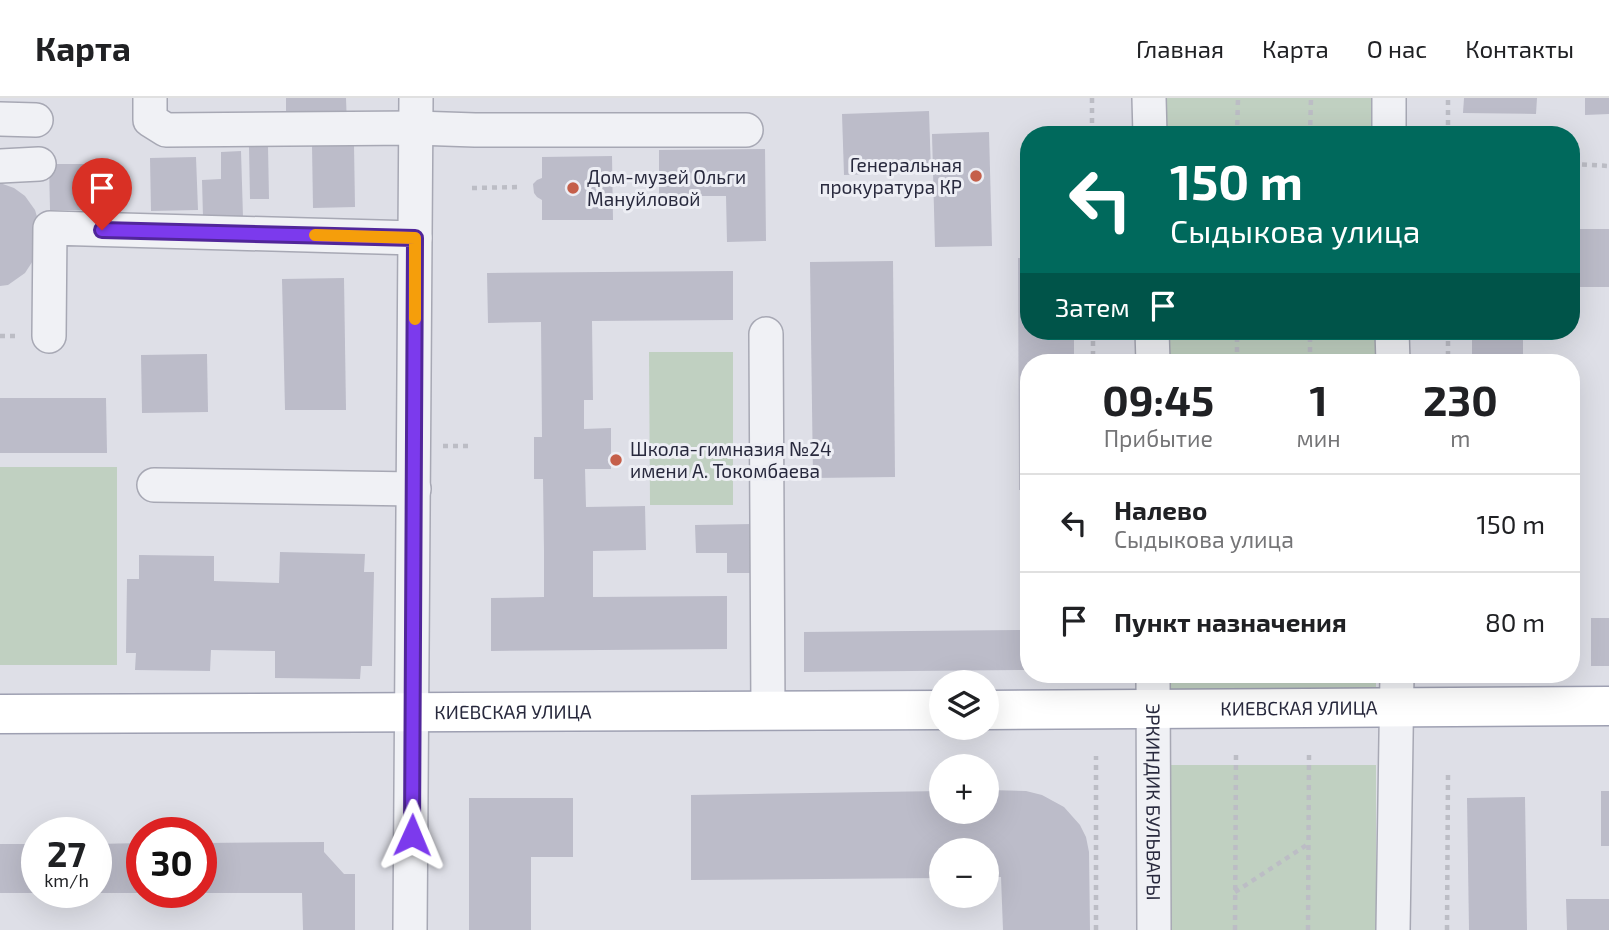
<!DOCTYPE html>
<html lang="ru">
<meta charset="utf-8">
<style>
:root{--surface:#fff;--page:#f2f2f2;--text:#202124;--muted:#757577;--line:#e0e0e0}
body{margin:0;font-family:"Exo 2",sans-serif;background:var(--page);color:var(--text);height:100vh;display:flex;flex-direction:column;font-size:26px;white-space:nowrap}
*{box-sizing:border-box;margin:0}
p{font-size:23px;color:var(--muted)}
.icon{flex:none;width:38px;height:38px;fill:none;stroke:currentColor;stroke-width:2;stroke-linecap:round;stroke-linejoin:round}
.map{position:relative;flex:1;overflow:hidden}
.details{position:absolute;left:1020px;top:256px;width:560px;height:329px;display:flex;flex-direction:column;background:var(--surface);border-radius:28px;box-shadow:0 7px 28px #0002}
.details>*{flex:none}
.guide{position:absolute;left:1020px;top:28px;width:560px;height:214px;border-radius:28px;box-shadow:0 7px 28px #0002;background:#00695c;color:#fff;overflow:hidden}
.fabs{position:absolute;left:929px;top:572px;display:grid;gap:14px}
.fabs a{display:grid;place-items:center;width:70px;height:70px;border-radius:50%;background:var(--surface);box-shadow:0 7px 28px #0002;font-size:35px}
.speed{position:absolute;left:21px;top:719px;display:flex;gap:14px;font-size:35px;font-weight:700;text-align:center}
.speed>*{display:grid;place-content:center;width:91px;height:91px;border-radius:50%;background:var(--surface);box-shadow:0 7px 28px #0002;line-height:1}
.speed small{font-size:18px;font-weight:400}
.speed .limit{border:10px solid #d22;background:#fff;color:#111}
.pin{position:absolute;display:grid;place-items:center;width:60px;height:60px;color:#fff;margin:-72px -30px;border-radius:50% 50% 50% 0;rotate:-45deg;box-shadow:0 0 7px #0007}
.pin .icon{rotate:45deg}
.me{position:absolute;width:77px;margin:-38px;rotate:1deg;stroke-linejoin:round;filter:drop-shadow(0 0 5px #0008)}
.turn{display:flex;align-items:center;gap:24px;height:147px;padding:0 35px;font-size:32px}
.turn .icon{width:91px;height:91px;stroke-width:2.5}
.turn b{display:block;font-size:49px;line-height:60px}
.then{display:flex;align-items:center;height:66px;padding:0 35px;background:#0003;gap:14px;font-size:26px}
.eta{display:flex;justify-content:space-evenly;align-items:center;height:119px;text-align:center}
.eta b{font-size:42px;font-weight:700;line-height:49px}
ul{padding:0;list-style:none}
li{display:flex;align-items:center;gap:21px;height:98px;padding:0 35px;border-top:2px solid var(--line)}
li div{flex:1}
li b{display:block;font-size:26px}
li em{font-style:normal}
header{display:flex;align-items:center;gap:42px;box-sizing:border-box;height:98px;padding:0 35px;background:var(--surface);border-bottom:2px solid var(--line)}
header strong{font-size:33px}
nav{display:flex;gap:38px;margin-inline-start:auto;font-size:24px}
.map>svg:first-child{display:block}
.green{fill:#c0d0c1}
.building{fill:#bcbcc9}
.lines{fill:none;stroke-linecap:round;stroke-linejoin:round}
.minor-casing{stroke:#a7a8b4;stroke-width:36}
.major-casing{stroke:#9ea0b2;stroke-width:41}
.path{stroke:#bcbdc5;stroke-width:4.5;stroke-dasharray:5 5;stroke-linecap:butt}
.minor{stroke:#f0f1f5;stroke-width:33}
.major{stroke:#fff;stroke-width:38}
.route-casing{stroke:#51269a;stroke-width:18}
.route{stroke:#7c3aed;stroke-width:12}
.slow{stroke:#f59e0b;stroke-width:12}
.poi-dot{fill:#c55f4a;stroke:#edeef4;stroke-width:2.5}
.labels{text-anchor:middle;stroke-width:6;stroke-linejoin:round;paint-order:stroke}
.poi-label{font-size:19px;fill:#28293d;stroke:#edeef4;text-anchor:start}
.street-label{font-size:19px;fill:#28293d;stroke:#edeef4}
</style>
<header>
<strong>Карта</strong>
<nav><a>Главная</a><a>Карта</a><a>О нас</a><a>Контакты</a></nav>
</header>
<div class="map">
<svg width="1609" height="832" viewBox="0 0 1609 832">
<rect width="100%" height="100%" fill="#dedfe7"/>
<g class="green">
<rect x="1164" y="0" width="212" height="37"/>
<rect x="1164" y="233" width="212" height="31"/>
<path d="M649,254H733V407H650Z"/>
<rect x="0" y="369" width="117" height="198"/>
<rect x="1164" y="576" width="212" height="27"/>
<rect x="1164" y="667" width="212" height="165"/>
</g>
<g class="building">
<path d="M286,0H346L347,28L286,29Z"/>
<path d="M1464,0H1537L1536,16L1463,15Z"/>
<path d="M1585,0H1609V16L1585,17Z"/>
<path d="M929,13L931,74L844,77L842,16Z"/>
<path d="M989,34L992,148L935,149L932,36Z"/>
<path d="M312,47H354L355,109L313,110Z"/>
<path d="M249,48H268L269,101H250Z"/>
<path d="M765,51L766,143L727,144L726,98H659V52Z"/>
<path d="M241,53L243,119H203L202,82L221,81V54Z"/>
<path d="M612,58L613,122H542V102L537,99L534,95L533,86L537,82L542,80V59Z"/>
<path d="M196,59L198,112L151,113L150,60Z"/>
<path d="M49,66H97L98,112H50Z"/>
<path d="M0,85L14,90L25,98L35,112L41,132L38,155L25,175L8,187L0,188Z"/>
<rect x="1572" y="131" width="37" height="58"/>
<path d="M1018,160H1029V233H1074V264H1029V392H1019Z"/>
<path d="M893,163L895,379L813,380L810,164Z"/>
<path d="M733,173V222L592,223L593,302H584V331L611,330V371H585L586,409L645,408L646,452L593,453V499L727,498V551L491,553V500L544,499V453L543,381H534V339H542L541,224L488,225L487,175Z"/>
<path d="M344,180L346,312H285L282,181Z"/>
<rect x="1472" y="233" width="51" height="31"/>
<path d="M207,256L208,314L142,315L141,257Z"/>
<path d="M0,300H106L107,355H0Z"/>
<rect x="1572" y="332" width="3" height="48"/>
<path d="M752,426V475H727V455H696L695,427Z"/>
<path d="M280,454L365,456L364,474H374L372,568H361L360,581L275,580V553L211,552L210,573L135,572L136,555H126L127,481H139V457L214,458V483L279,485Z"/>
<rect x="1591" y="520" width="18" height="48"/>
<path d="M1029,532V572L804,574V534Z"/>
<path d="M987,692L1026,693L1042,697L1064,709L1080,727L1086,739L1089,754L1090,832H1003L1001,779H987V752H942V780L691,782V697L942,693V714H987Z"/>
<rect x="1601" y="693" width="8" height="55"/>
<path d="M1525,699L1527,832H1469L1467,700Z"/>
<path d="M469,700H573V759H531V832H469Z"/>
<path d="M324,744V754L344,776H355V832H303L302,795H201V745Z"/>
<path d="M142,745V795H96V746Z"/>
<rect x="0" y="746" width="37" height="49"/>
<path d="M1566,801H1609V832H1567Z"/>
</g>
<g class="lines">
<g class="minor-casing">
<g id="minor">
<path d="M150,0V22L166,32L416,30L475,32H746"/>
<path d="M1149,0L1150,37"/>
<path d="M0,21L36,22"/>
<path d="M1389,37V0"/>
<path d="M0,68L39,66"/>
<path d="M1152,233L1153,264"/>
<path d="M1392,233L1393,264"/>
<path d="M766,236L768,613"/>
<path d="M49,238L50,130L415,140"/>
<path d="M154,387L414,391"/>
<path id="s1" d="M1153,576L1154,832"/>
<path d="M410,832L416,0"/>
<path d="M1393,832L1397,576"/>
</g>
</g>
<g class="major-casing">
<g id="major">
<path id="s2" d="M987,612L1609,608"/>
<path id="s3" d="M0,616L942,612"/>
</g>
</g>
<g class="path">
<path d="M1092,0V37"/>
<path d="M1237,37L1238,0"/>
<path d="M1310,37L1311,0"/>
<path d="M1448,37V0"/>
<path d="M1572,66L1609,68"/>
<path d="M472,90L520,89"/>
<path d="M1093,233V264"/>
<path d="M1448,233V264"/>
<path d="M0,238H20"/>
<path d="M1237,264V233"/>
<path d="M1310,264V233"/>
<path d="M443,348H470"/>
<path d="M1235,794L1308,746"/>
<path d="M1096,832V658"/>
<path d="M1235,832L1236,657"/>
<path d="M1308,832L1309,657"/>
<path d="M1447,832L1448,675"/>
</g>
<use href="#minor" class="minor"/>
<use href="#major" class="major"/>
</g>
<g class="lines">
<g class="route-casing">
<path id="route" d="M102,132L415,140L412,737"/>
</g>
<use href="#route" class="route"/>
<path class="slow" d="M315,137L415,140V221"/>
</g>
<g class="poi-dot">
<circle cx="976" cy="78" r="7"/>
<circle cx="573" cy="90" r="7"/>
<circle cx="616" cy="362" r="7"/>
</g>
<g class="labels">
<g class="poi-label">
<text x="962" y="74" text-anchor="end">Генеральная<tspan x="962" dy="22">прокуратура КР</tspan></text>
<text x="587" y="86">Дом-музей Ольги<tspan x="587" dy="22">Мануйловой</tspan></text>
<text x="630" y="358">Школа-гимназия №24<tspan x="630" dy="22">имени А. Токомбаева</tspan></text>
</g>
<g class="street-label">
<text dy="7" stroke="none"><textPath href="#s2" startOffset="312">КИЕВСКАЯ УЛИЦА</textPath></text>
<text dy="7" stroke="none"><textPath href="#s3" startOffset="513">КИЕВСКАЯ УЛИЦА</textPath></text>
<text dy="7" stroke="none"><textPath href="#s1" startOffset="128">ЭРКИНДИК БУЛЬВАРЫ</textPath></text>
</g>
</g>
</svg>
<div class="fabs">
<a><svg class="icon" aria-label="layers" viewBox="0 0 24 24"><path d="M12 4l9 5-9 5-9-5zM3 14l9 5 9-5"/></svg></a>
<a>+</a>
<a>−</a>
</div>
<div class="speed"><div>27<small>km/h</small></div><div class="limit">30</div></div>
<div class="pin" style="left:102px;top:132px;background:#d93025"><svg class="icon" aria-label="arrive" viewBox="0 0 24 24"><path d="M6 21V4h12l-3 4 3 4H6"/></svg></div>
<svg class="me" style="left:412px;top:737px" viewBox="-20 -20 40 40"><path d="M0-17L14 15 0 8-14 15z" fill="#7c3aed" stroke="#fff" stroke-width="4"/></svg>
<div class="guide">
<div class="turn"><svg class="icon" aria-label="left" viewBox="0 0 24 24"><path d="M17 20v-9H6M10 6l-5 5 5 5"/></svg><div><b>150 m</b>Сыдыкова улица</div></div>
<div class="then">Затем<svg class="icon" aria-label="arrive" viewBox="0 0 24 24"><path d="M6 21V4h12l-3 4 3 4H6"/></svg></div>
</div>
<section class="details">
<div class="eta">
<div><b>09:45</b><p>Прибытие</p></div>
<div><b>1</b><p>мин</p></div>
<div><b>230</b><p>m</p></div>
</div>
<ul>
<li><svg class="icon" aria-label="left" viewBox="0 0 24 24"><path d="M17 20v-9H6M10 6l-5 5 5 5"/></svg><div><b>Налево</b><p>Сыдыкова улица</p></div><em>150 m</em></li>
<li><svg class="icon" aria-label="arrive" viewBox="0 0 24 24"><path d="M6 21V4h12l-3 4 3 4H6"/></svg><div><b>Пункт назначения</b></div><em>80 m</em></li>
</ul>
</section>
</div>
